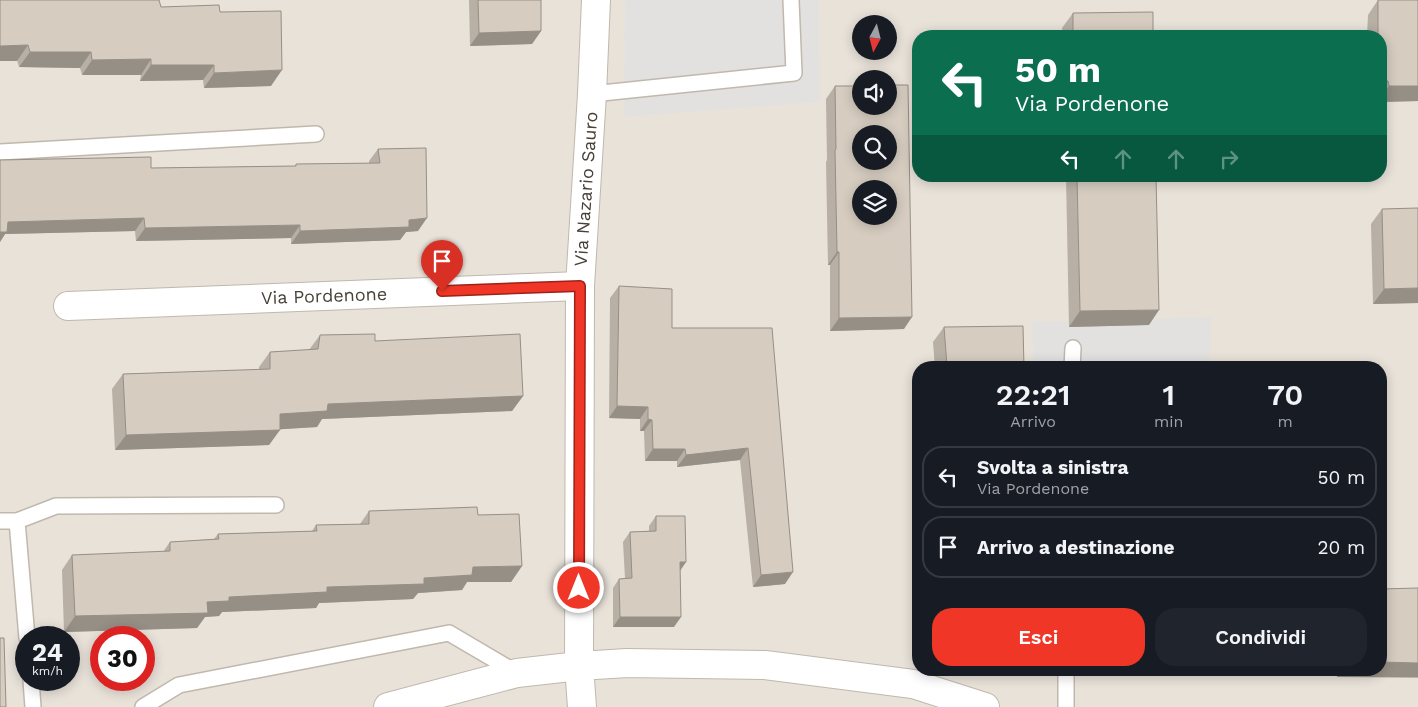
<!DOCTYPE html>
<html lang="it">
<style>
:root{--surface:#171b24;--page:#20242c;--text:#f1f3f6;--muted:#9ea1a6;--line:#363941;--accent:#ef3627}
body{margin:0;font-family:"Work Sans",sans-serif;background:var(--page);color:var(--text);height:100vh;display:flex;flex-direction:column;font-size:19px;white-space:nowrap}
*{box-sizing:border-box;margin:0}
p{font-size:16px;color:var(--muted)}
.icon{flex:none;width:28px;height:28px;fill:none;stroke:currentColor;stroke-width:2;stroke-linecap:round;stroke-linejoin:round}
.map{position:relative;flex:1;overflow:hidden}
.sheet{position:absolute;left:912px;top:361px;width:475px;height:315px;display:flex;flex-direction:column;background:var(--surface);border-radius:20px;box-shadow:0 2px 12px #0003}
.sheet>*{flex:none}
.top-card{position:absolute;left:912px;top:30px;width:475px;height:152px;border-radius:20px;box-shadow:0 2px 12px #0003;background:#0b6e4f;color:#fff;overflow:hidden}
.needle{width:32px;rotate:187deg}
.buttons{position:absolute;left:852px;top:15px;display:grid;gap:10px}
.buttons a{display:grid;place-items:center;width:45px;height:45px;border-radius:50%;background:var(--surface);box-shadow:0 2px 12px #0003;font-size:25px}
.speed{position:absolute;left:15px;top:626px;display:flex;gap:10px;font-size:25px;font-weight:700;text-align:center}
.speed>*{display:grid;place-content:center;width:65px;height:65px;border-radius:50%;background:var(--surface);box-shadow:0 2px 12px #0003;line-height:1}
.speed small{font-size:12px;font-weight:400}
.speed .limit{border:8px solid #d22;background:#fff;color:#111}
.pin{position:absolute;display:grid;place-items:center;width:42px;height:42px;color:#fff;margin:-51px -21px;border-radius:50% 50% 50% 0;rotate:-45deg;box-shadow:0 0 5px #0007}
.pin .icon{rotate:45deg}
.me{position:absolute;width:55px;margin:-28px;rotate:0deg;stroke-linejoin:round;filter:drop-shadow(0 0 4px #0008)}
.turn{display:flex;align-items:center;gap:18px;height:105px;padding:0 20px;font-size:22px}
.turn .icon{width:65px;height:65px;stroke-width:2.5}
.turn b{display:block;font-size:35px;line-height:42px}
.lanes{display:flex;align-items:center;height:48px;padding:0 20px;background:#0003;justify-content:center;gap:25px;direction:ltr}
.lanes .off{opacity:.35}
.eta{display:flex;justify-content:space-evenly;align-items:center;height:85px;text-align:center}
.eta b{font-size:30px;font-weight:600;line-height:35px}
.primary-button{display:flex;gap:10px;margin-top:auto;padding:10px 20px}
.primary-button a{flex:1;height:58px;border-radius:20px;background:var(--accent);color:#fff;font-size:20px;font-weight:600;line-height:58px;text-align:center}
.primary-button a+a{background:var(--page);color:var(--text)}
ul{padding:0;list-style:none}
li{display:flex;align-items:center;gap:15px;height:62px;margin:0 10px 8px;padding:0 10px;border:2px solid var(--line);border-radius:20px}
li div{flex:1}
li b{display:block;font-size:19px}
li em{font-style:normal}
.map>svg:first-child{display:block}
.residential{fill:#e8e2d9;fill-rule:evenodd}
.parking{fill:#e3e1df}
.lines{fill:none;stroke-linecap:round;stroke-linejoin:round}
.service-casing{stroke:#c0b8ad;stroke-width:18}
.minor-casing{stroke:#c0b8ad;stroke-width:30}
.tertiary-casing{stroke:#c0b8ad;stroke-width:30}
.service{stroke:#fff;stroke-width:15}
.minor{stroke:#fff;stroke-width:28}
.tertiary{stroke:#fff;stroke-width:28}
.wall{fill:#b8afa5}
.shaded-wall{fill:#968f86}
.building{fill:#d6ccc0;stroke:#968f86;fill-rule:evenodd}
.route-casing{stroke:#9b2319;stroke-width:12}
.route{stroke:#ef3627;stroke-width:9}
.labels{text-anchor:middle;stroke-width:4.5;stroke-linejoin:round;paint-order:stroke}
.street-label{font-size:18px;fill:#484139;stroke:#fff}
</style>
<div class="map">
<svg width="1418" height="707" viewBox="0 0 1418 707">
<rect width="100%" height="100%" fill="#f4f1eb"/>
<path class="residential" d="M0,0H1418V707H0ZM861,24H889V51H861ZM919,36H1381V176H919ZM861,79H889V106H861ZM861,134H889V161H861ZM861,189H889V216H861ZM919,368H1381V670H919ZM26,638H69V680H26ZM101,638H144V680H101Z"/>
<g class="parking">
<path d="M625,0H819L820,102L624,117Z"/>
<path d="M1211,317L1210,367H1033L1032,322Z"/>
</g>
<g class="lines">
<g class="service-casing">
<g id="service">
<path d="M592,94L794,73L791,0"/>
<path d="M0,152L316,134"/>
<path d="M1072,368L1073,348"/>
<path d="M0,521H17L56,506L276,505"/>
<path d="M17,521L27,638"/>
<path d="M31,680L33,707"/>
<path d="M143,707L179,685L449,633L517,673"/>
<path d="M1066,707V670"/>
</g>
</g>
<g class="minor-casing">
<g id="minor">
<path d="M68,306L580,286"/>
<path d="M582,707L579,666L580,286L592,94L596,0"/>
</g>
</g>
<g class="tertiary-casing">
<path id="tertiary" d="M388,707L517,673L579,666L627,663L765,665L913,684L985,707"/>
</g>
<use href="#service" class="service"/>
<use href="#minor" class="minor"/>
<use href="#tertiary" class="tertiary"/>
</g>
<g class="wall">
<path d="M0,0L161,7L220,12L271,86L204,88L203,80L140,81L141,75H82L80,68L19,67Z"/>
<path d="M469,0H541V31L532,44L470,46Z"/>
<path d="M1378,0H1418V101L1381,102V36H1367L1368,15Z"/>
<path d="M1073,13L1153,36H1063L1062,28Z"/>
<path d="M835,86L904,329L830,331V265H828L826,162L827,160L826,99Z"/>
<path d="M378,149L418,231L406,232L400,240L291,244V238L136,241L135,231L5,234L0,242V160L151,168L295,166L296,164L369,163V161Z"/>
<path d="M1066,176H1156L1149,325L1069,327Z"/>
<path d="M1382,209L1418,303L1373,304L1371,224Z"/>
<path d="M619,286L672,328H772L785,584L753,587L740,460L677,467V461H645L644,431H640V419L609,418L610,298Z"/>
<path d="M944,327L1024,368H935L933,342Z"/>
<path d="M320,335L375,341L523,396L512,411L322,419L317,427L280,429L269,445L115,450L112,389L123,374L259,370V367L270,352L309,350Z"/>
<path d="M369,511L478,515L522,566L511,582H467L462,590L418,593L413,599L319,603L316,608L222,612L219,616L205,617L197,628L64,632L62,570L72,555L163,552L170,542L214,539L218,534L312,531L316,525L360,524Z"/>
<path d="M656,516L680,571L674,627H613V588L619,579L625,578L623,542L630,532L649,531V526Z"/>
<path d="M1418,588V682V678L1337,677L1335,670H1381Z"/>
</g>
<g class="shaded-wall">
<path d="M541,31L532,44L470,46L479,33Z"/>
<path d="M28,45L17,61H0V46Z"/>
<path d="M30,52H91L80,68L19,67Z"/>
<path d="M151,59L141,75H82L92,60Z"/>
<path d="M151,65H214L203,80L140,81Z"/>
<path d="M282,70L271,86L204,88L214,73Z"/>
<path d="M1381,81H1388L1381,92Z"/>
<path d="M1389,86H1418V101L1381,102V98Z"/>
<path d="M144,218L135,231L5,234L0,242V232L8,222Z"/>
<path d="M427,218L418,231L406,232L400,240L291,244L300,231Z"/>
<path d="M300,225L291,238L136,241L145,228Z"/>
<path d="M837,252H839L830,265H828Z"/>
<path d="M1418,288V303L1373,304L1384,289Z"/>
<path d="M1159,310L1149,325L1069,327L1080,311Z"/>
<path d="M912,317L904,329L830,331L839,318Z"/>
<path d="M523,396L512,411L322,419L317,427L269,430L280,414L328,404Z"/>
<path d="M617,406L648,407L640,419L609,418Z"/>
<path d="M648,419L652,420L644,431H640Z"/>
<path d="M280,430L269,445L115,450L126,435Z"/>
<path d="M748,448L740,460L677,467L686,455Z"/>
<path d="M653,449H685L677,461H645Z"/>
<path d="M680,562H686L680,571Z"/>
<path d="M522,566L511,582H467L462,590L418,593L413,599L319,603L316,608L222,612L219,616L205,617L197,628L64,632L75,616L207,602L229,597L424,578L473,567Z"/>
<path d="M793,572L785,584L753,587L761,575Z"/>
<path d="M620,617H681L674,627H613Z"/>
<path d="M1381,662L1418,663V677H1337L1342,670H1381Z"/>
</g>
<g class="building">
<path d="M0,0H159L161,7L219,5L220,12L281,11L282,70L214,73V65H151V59L92,60L91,52H30L28,45L0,46Z"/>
<path d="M478,0H541V31L479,33Z"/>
<path d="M1378,0H1418V86H1389L1388,81H1381V36H1378Z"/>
<path d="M1153,12V36H1073V13Z"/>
<path d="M889,85H908L912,317L839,318V252H837L835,150L836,149L835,86H861V106H889ZM861,134H889V161H861ZM861,189H889V216H861Z"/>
<path d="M426,148L427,218L409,220V227L300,231V225L145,228L144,218L8,222L7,232H0V160L151,157V168L296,166V164L380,163L378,149Z"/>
<path d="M1077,176H1156L1159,310L1080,311Z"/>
<path d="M1418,208V288L1384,289L1382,209Z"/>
<path d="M619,286L672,289V328H772L793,572L761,575L748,448L686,455L685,449H653L652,420L648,419V407L617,406Z"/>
<path d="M1023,326L1024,368H945V367L947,366L944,327Z"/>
<path d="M375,334V341L520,334L523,396L328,404L327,411L280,414V430L126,435L123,374L270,369V352L318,349L320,335Z"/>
<path d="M477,507L478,515L519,514L522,566L473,567L472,575L424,578V584L327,587V592L229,597V601L207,602L208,613L75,616L72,555L170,551V542L219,539L218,534L317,531L316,525L369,524V511Z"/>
<path d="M656,516H685L686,562H680L681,617H620L619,579L632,578L630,532L656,531Z"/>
<path d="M1418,588V663L1381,662V589Z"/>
<path d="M0,638H4L6,707H0Z"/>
</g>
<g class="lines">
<g class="route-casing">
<path id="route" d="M442,291L580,286L579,588"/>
</g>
<use href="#route" class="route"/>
</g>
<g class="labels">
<g class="street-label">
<text transform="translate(586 189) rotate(-86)" y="6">Via Nazario Sauro</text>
<text transform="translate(324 296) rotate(-2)" y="6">Via Pordenone</text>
</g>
</g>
</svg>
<div class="buttons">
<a><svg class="needle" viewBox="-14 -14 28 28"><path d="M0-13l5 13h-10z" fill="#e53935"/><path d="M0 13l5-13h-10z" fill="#9ea1a6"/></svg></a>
<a><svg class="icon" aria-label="sound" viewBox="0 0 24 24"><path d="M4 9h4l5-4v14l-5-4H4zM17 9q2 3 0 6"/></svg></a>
<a><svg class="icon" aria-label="search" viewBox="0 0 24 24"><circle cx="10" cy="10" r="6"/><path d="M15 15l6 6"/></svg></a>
<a><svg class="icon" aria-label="layers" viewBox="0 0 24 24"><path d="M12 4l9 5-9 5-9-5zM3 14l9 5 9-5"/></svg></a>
</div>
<div class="speed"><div>24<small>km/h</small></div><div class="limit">30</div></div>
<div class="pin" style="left:442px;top:291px;background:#d93025"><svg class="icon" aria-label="arrive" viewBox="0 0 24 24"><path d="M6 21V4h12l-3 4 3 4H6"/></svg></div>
<svg class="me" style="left:579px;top:588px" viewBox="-20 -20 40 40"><circle r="17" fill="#ef3627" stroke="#fff" stroke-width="3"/><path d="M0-11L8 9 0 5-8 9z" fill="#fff"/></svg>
<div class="top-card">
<div class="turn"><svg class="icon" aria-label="left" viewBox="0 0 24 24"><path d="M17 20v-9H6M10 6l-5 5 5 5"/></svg><div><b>50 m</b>Via Pordenone</div></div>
<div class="lanes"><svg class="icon" aria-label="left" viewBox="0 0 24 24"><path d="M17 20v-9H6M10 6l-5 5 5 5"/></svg><svg class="icon off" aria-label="ahead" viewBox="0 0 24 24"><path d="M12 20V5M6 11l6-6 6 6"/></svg><svg class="icon off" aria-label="ahead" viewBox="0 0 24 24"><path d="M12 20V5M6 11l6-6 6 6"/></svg><svg class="icon off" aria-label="right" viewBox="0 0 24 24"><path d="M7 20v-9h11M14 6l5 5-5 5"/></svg></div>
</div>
<section class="sheet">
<div class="eta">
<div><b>22:21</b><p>Arrivo</p></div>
<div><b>1</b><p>min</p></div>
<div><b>70</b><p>m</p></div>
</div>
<ul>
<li><svg class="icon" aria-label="left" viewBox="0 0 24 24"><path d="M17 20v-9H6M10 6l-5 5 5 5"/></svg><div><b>Svolta a sinistra</b><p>Via Pordenone</p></div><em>50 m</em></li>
<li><svg class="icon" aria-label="arrive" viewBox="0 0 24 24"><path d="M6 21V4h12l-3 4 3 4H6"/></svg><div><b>Arrivo a destinazione</b></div><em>20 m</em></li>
</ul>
<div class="primary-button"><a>Esci</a><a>Condividi</a></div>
</section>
</div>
